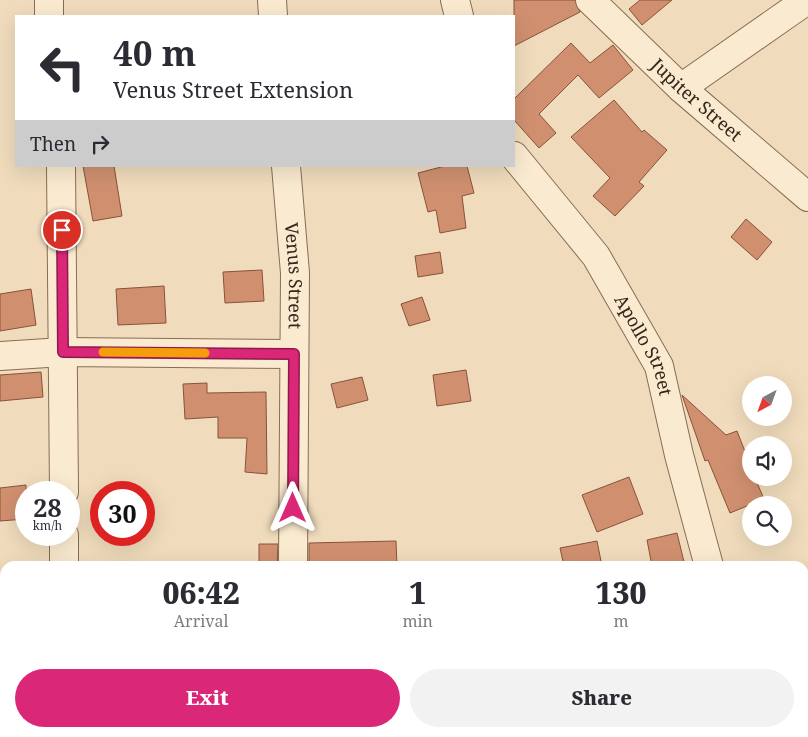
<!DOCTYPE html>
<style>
:root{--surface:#fff;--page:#f2f2f3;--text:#2b2b33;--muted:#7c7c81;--accent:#db2777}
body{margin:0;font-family:"Noto Serif",serif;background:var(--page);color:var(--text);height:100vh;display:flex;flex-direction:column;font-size:19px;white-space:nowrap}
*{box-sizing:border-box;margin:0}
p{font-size:16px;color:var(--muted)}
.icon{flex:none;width:28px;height:28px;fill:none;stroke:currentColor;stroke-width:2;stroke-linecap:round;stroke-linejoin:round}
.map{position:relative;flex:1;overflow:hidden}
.sheet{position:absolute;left:0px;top:561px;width:809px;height:176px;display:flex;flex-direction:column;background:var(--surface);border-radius:15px 15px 0 0;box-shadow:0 5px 20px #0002}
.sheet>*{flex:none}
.banner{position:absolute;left:15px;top:15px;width:500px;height:152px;border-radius:0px;box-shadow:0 5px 20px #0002;background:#fff;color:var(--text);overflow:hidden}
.needle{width:32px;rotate:221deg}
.controls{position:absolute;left:742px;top:376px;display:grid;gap:10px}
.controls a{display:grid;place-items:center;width:50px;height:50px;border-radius:50%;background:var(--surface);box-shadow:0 5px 20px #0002;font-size:25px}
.speed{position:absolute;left:15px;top:481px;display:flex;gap:10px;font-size:25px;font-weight:700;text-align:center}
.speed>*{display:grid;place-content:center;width:65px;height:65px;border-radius:50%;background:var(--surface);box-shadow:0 5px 20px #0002;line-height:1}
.speed small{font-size:12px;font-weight:400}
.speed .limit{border:8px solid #d22;background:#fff;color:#111}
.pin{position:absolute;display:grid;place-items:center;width:42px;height:42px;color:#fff;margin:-21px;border:2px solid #fff;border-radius:50%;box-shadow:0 1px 5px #0007}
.me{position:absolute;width:55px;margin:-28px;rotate:0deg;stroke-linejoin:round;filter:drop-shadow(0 0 4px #0008)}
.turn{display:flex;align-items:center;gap:18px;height:105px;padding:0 15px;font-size:22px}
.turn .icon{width:65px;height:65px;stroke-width:2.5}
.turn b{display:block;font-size:35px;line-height:42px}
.then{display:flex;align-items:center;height:48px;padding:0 15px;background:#0003;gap:10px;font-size:19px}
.eta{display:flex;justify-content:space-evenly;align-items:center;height:85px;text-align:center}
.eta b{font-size:30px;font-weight:800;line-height:35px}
.cta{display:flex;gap:10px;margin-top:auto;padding:10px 15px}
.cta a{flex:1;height:58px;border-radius:30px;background:var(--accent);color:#fff;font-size:20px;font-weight:800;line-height:58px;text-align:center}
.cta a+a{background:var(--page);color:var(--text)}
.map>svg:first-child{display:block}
.building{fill:#d09070;stroke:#88523a}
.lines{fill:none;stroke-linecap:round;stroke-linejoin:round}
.minor-casing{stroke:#886c55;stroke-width:30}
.minor{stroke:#faead0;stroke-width:28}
.route-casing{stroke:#8e194d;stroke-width:12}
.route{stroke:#db2777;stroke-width:9}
.slow{stroke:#f59e0b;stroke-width:9}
.labels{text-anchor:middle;stroke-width:4;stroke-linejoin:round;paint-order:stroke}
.street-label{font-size:18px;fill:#36261b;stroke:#f7e7cc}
</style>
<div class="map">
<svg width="808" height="737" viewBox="0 0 808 737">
<rect width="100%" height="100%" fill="#f0dcbc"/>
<g class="building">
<path d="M514,0H575L580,12L514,46Z"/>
<path d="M640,0H672L642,25L629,9Z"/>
<path d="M571,43L590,63L613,45L633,70L599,98L578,75L539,114L556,133L539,148L514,120V99Z"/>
<path d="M614,100L642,132L644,130L667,150L639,182L644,186L615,216L593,196L610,178L571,137Z"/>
<path d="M83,166H114L122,216L93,221Z"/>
<path d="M445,166H467L474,193L462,196L466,228L440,233L436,210L428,212L418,173Z"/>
<path d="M746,219L772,242L757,260L731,237Z"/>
<path d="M440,252L443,273L418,277L415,256Z"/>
<path d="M262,270L264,301L225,303L223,272Z"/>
<path d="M164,286L166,323L118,325L116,289Z"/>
<path d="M31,289L36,325L0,331V294Z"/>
<path d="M422,297L430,320L409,326L401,304Z"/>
<path d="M466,370L471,401L437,406L433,375Z"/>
<path d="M41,372L43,397L0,401V375Z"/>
<path d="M362,377L368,400L337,408L331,384Z"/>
<path d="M207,383V393L266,392L267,474L245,472L247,438H218V417L185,419L183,384Z"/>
<path d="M682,395L726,435L737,431L751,467V478H755L764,499L730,513L708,460L705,461Z"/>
<path d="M629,477L643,514L597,532L582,495Z"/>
<path d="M26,485V519L0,521V488Z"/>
<path d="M677,533L685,566H652L647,540Z"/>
<path d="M396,541L397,566H309V543Z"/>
<path d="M597,541L602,566H564L560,548Z"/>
<path d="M259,544H278L277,566H259Z"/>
</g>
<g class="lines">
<g class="minor-casing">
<g id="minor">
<path d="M272,0L273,16"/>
<path d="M455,0L459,16"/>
<path id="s1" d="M590,0L681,88L808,197"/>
<path d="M49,16V0"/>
<path d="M681,88L807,0"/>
<path id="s2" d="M514,156L596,256L659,366L679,455L709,566"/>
<path d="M61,166L64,492"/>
<path id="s3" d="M286,166L295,273L293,566"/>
<path d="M0,356L63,352L294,354"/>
<path d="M64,535V566"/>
<path d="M75,732V737"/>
<path d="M499,732V737"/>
<path d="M292,737V732"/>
</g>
</g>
<use href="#minor" class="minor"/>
</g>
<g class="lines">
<g class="route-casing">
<path id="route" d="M62,230L63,352L294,354L293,508"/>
</g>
<use href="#route" class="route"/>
<path class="slow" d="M103,352L205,353"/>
</g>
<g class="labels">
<g class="street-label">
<text dy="6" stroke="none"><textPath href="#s1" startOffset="146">Jupiter Street</textPath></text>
<text dy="6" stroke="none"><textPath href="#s3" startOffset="110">Venus Street</textPath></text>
<text dy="6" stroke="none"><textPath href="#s2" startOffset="231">Apollo Street</textPath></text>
</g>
</g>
</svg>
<div class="controls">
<a><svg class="needle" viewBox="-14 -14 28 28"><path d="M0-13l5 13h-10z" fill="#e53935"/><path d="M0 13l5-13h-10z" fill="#7c7c81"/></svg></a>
<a><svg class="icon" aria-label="sound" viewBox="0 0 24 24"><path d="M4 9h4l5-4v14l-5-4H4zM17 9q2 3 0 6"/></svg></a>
<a><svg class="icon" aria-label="search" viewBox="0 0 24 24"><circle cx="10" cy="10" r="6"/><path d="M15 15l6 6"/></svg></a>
</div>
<div class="speed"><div>28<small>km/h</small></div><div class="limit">30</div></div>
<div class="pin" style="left:62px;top:230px;background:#d93025"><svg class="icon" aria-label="arrive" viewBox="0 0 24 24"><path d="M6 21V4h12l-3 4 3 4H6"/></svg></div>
<svg class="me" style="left:293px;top:508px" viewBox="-20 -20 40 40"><path d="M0-17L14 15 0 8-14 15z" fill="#db2777" stroke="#fff" stroke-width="4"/></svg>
<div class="banner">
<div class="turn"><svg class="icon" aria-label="left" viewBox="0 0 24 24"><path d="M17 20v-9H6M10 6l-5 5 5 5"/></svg><div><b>40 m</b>Venus Street Extension</div></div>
<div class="then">Then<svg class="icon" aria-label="right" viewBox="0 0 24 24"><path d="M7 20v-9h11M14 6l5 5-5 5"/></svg></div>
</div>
<section class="sheet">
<div class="eta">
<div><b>06:42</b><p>Arrival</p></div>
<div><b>1</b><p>min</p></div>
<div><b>130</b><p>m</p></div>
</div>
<div class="cta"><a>Exit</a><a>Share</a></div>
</section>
</div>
